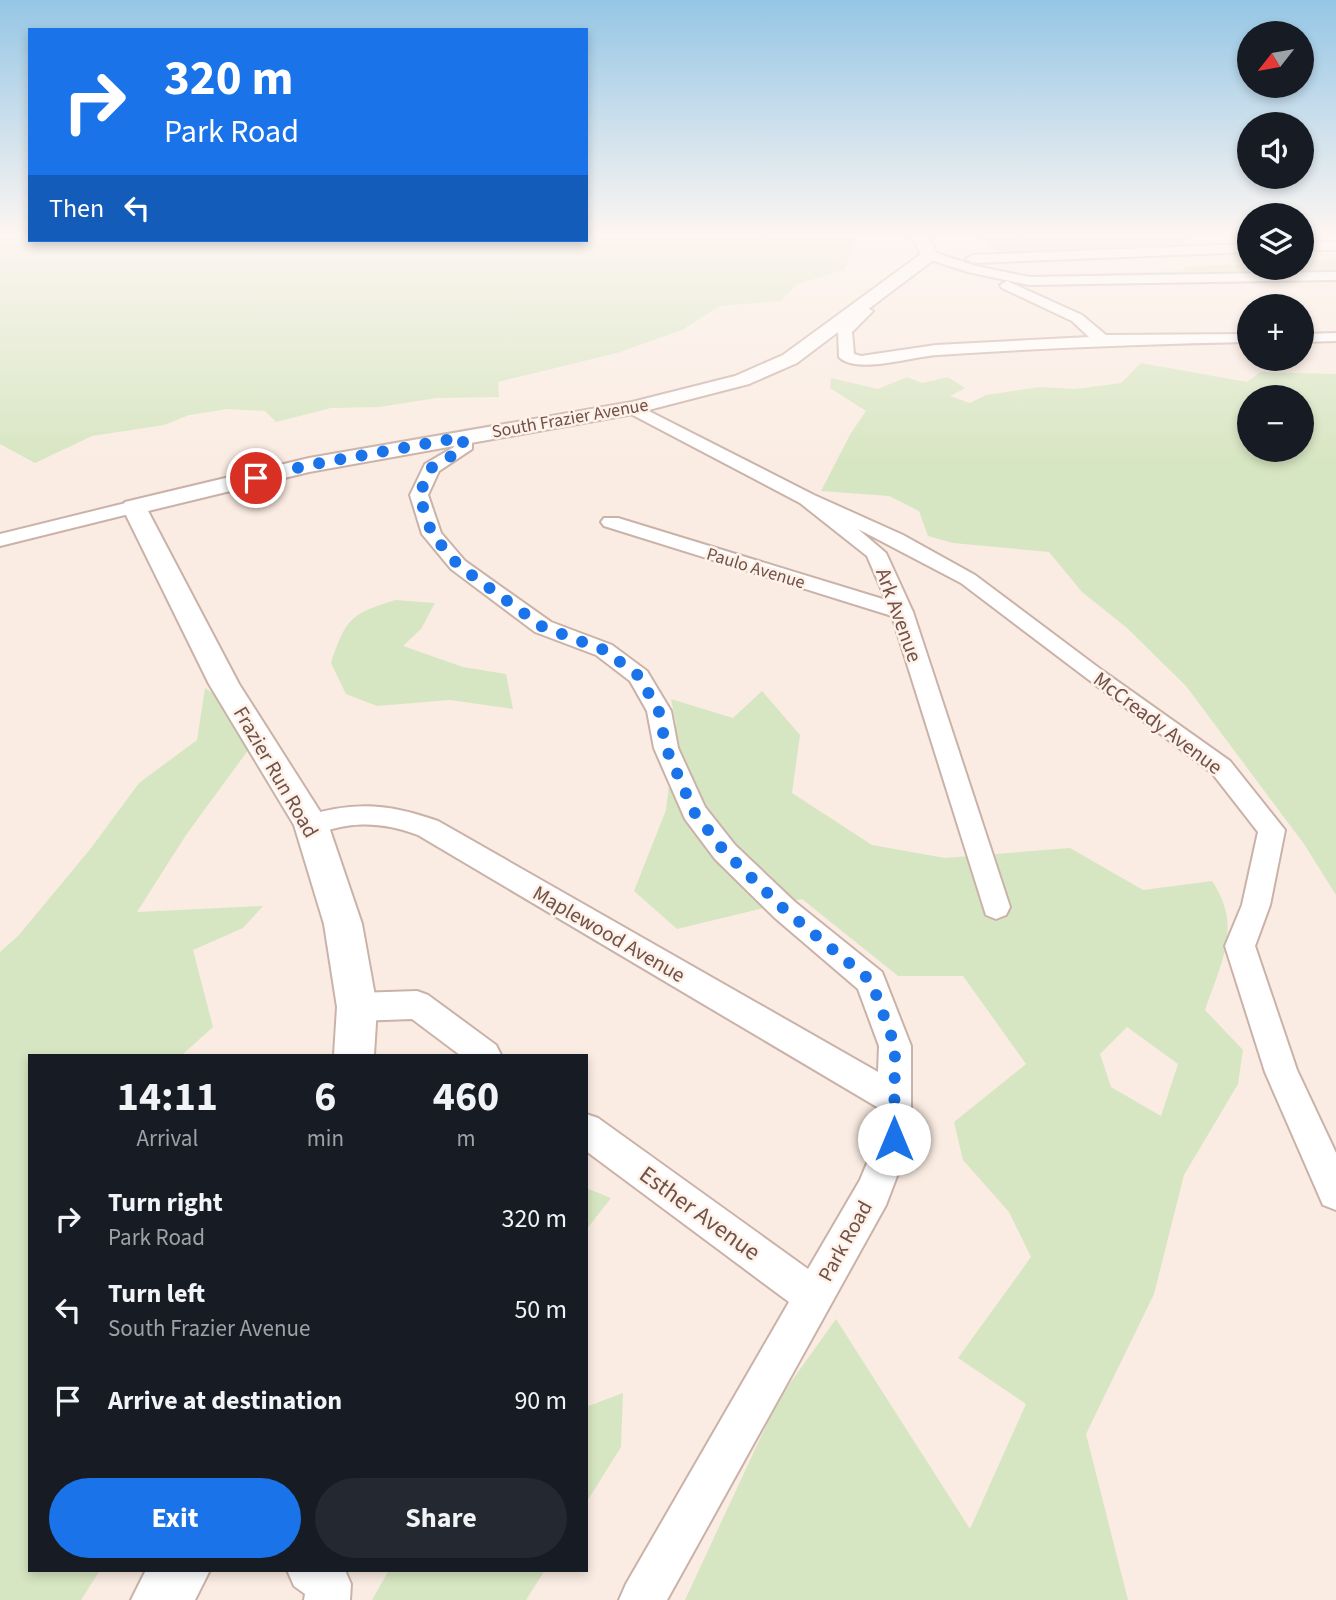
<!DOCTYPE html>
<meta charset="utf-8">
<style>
:root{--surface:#171b24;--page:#242831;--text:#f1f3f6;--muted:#9ea1a6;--accent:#1a73e8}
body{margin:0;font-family:"Source Sans 3",sans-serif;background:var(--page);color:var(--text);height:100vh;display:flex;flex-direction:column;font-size:26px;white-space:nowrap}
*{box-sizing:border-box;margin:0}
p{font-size:23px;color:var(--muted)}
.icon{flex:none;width:38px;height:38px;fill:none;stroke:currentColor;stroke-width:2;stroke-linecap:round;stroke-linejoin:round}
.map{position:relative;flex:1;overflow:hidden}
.side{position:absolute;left:28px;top:1054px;width:560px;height:518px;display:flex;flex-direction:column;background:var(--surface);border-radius:0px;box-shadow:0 4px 10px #0003}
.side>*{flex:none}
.guide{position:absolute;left:28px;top:28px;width:560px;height:214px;border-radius:0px;box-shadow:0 4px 10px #0003;background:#1a73e8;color:#fff;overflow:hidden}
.needle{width:46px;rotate:239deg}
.buttons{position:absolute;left:1237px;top:21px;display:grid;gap:14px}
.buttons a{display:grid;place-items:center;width:77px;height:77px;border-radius:50%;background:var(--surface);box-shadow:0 4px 10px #0003;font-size:35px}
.pin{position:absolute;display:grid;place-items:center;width:60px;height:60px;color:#fff;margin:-30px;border:4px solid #fff;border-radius:50%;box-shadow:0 2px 7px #0007}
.me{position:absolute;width:77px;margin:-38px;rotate:0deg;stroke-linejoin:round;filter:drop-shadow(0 0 5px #0008)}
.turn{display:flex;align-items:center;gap:24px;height:147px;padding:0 21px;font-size:32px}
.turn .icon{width:91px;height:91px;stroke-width:2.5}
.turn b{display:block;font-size:49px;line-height:60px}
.then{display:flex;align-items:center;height:66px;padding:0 21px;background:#0003;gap:14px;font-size:26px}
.eta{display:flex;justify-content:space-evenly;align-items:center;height:119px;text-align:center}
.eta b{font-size:42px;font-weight:700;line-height:49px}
.action{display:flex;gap:14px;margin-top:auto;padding:14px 21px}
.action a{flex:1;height:80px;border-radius:42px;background:var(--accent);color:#fff;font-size:28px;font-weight:700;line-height:80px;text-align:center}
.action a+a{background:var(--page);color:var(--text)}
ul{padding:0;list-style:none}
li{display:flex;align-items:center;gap:21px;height:91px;padding:0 21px}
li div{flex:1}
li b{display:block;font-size:26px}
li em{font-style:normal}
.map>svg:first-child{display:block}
.green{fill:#d7e6c2;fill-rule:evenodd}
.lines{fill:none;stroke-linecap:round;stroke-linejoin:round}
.minor-casing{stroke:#cab2a9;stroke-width:4}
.tertiary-casing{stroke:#cab2a9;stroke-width:4}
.minor{fill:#fff;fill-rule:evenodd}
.tertiary{fill:#fff;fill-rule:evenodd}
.route{stroke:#1a73e8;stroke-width:12;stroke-dasharray:0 21.6}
.labels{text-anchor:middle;stroke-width:5;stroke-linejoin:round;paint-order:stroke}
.far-street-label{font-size:18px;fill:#70514a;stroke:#fef1e7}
.street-label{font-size:21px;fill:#70514a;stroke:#fef1e7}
.near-street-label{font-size:24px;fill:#70514a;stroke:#fef1e7}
</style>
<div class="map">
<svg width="1336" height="1600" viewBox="0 0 1336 1600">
<rect width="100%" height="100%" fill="#faece2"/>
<g class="green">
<path d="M0,237H30V240H586V237H856L857,239L844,270L797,284L781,301L720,306L682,330L617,353L498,382L499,397L437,398L379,407L331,408L276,422L265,411L228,409L189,415L164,425L92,436L35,463L0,444Z"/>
<path d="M978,237H1193L1178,248L1003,257Z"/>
<path d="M1336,258V274L1065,280L1067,275L1183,271L1184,267L1249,264L1250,268H1302V261Z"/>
<path d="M1141,363L1247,382L1260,372L1336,374V895L1304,844L1186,686L1127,628L1082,592L1049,552L953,543L928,536L919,511L889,496L821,491L851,433L866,411L830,388L831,378L878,389L907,377L922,383L948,377L965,388L950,396L970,403L986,395L1039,387L1075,389L1121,383ZM1250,397H1302V450H1250Z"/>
<path d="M395,600L435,603L421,629L403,646L463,667L506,674L513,709L450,700L377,706L346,694L331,663C346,618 351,614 395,600Z"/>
<path d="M205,688L229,704L249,749L186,835L137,912L263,906L243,928L193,950L213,1027L182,1055H30V1570H100L81,1600H0V952L19,935L91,848L139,783L197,740Z"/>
<path d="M762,691L800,735L792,793L872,845L945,858L1070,848L1143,890L1212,881C1243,926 1221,963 1205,1010L1243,1050L1238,1084L1184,1175L1154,1294L1086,1434L1128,1600H685L778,1400L836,1319L970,1529L1026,1404L958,1358L1031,1257L1009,1212L963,1160L954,1122L1026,1064L963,976H898L802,899L677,929L634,891L666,810L676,725L671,699L733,718ZM1127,1027L1178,1064L1161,1116L1111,1087L1100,1054Z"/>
<path d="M586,1188L611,1198L586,1230Z"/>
<path d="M623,1393L621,1447L586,1503V1407Z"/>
<path d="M389,1570H545L526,1600H372Z"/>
</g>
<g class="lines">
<g class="minor-casing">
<g id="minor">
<rect x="1302" y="242" width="34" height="8"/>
<path d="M1250,244V252L973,263L966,259L973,255Z"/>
<path d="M930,251L976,266L1029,277L1336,272V280L1029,285L968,272L925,258V252Z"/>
<path d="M1007,281L1082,315L1106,335L1250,334V342C1145,344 1042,348 938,355C914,356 857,375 839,357L838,331L857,312L851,307L858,303L873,311L852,332L854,354L861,356L936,345L1089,337L1072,321L1002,288L1000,285Z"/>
<path d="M1336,333V341L1302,342V334Z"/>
<path d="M633,403L814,495L903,535L975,575L1103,671L1230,761L1285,830L1270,905L1255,946L1297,1070L1336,1153V1210L1323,1205L1265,1072L1225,946L1242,905L1258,832L1212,773L961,583L858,529L886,553L913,612L1010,907L1006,915L996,919L986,915L892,616L604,526L601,522L604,518H618L886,600L867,556L800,503L627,412L625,408L627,404Z"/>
<path d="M463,432L472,437V449L439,471L428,495L441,533L465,561L551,622L612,645L647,671L671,711L678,748L705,807L735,845L795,902L882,972L911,1046V1139L886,1205L667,1600H619L626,1584L789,1302L586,1151V1114L598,1118L808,1269L860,1180L877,1139V1107L418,835C394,826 371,822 346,826C331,828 316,836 302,831L298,824L302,817C353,801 387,803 438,821L878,1072L879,1046L858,989L775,918L715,859L685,819L654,748L647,711L630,681L596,655L535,632L451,569L422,534L410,495L425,464L454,447V437Z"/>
<path d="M134,501L144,507L141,511L0,546V534Z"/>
<path d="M417,991L428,995L496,1045L501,1055H460L412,1019L357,1021L346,1017L341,1007L346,997L357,993Z"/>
<path d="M287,1570H345L351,1584L350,1600H304L305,1594L294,1586Z"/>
</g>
</g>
<g class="tertiary-casing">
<g id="tertiary">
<path d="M912,237H928L938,255L936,258L797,363L749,384L633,414L309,472L148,511L239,684L328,824L362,924L377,1007L374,1055H334L337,1007L324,924L294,825L209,684L122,507L125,502L309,458L632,402L735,376L783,355L921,254Z"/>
<path d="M146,1570H210L195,1600H131Z"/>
</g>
</g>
<use href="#minor" class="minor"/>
<use href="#tertiary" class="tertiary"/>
</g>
<linearGradient id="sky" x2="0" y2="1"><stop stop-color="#95c6e5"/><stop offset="0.51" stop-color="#fdf6f2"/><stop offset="1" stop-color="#fdf6f2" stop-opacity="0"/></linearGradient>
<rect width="1336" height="461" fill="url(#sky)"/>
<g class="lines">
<path class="route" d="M256,478L309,465L463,437V449L431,468L419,495L432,534L458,565L543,627L604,650L639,676L659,712L666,748L694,812L725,852L785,910L871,981L895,1046L894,1139"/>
</g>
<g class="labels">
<g class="far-street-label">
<text transform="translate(570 418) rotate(-10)" y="6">South Frazier Avenue</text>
<text transform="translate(756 568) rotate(17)" y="6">Paulo Avenue</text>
</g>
<g class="street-label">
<text transform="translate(899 615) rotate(70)" y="7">Ark Avenue</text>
<text transform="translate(1158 723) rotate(37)" y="7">McCready Avenue</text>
<text transform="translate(276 772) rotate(60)" y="7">Frazier Run Road</text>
<text transform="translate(609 934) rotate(30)" y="7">Maplewood Avenue</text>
<text transform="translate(845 1241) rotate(-61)" y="7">Park Road</text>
</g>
<g class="near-street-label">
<text transform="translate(700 1213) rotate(36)" y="8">Esther Avenue</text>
</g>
</g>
</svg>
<div class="buttons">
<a><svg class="needle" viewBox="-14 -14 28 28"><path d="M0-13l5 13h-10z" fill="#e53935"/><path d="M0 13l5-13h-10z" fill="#9ea1a6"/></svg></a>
<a><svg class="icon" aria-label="sound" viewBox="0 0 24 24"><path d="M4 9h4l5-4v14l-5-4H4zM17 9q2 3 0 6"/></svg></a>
<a><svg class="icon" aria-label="layers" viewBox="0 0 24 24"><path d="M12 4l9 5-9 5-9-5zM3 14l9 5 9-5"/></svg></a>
<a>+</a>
<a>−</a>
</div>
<div class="pin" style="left:256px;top:478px;background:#d93025"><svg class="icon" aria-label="arrive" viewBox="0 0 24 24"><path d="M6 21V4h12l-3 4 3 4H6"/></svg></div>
<svg class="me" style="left:894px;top:1139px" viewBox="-20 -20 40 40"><circle r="19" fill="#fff"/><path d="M0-13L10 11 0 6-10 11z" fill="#1a73e8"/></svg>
<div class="guide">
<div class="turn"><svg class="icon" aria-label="right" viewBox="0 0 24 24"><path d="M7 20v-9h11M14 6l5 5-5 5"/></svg><div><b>320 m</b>Park Road</div></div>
<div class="then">Then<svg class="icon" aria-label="left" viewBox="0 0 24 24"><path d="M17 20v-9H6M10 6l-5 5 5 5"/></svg></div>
</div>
<section class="side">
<div class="eta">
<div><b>14:11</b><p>Arrival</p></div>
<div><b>6</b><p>min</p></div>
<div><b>460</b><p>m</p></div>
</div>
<ul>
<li><svg class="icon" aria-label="right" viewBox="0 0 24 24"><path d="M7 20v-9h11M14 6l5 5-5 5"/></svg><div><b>Turn right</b><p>Park Road</p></div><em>320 m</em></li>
<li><svg class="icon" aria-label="left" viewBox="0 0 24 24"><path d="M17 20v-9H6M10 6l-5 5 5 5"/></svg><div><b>Turn left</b><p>South Frazier Avenue</p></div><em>50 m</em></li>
<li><svg class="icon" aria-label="arrive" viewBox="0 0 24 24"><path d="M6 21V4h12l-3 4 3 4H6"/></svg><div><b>Arrive at destination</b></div><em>90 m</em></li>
</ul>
<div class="action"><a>Exit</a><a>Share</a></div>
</section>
</div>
